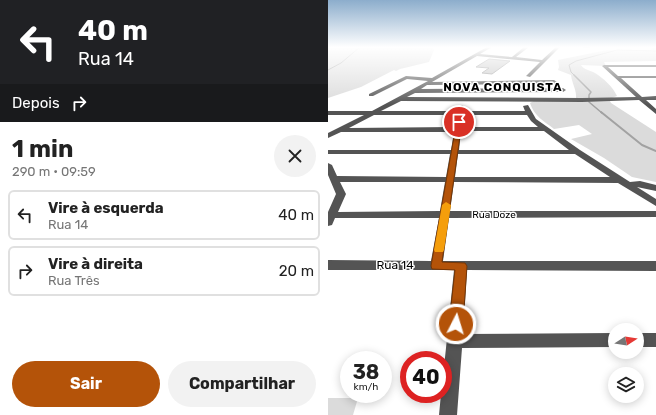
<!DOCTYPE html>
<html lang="pt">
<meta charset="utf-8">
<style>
:root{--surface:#fff;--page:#f2f2f2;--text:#222;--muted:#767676;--line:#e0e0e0;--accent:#b45309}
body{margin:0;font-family:Rubik,sans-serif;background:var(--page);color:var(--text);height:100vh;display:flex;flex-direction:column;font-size:15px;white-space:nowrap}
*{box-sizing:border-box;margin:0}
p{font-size:13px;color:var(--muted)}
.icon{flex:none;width:22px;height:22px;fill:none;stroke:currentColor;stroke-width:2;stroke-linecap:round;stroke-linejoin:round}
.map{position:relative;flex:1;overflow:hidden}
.sheet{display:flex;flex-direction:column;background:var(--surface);width:328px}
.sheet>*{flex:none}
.hud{background:#202124;color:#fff;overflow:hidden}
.needle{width:26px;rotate:78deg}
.tools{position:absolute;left:280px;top:323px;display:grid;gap:8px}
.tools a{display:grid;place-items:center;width:36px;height:36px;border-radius:50%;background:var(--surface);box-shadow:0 2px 10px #0003;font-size:20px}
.speed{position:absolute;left:12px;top:351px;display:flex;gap:8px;font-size:20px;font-weight:700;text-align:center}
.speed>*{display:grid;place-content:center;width:52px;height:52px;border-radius:50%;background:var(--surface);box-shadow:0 2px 10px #0003;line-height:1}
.speed small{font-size:10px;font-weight:400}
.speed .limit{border:6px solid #d22;background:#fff;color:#111}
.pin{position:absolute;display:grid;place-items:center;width:34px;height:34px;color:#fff;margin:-17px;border:2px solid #fff;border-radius:50%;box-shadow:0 1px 4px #0007}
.me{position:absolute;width:44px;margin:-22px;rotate:5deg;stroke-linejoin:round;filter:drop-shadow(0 0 3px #0008)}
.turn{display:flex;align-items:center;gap:14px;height:84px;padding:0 12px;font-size:18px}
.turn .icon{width:52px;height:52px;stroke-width:2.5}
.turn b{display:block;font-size:28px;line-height:34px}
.then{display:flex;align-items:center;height:38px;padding:0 12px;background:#0003;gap:8px;font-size:15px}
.round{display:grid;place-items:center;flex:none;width:42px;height:42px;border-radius:21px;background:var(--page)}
.head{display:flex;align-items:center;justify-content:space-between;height:68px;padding:0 12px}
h1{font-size:24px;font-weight:700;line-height:30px}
.action{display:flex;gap:8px;margin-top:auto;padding:8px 12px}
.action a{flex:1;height:46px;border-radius:24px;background:var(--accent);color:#fff;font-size:16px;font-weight:700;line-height:46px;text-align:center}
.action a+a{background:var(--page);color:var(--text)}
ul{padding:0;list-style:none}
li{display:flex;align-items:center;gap:12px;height:50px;margin:0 8px 6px;padding:0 4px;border:2px solid var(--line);border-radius:6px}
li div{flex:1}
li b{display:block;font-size:15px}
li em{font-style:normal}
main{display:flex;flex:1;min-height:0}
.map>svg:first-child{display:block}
.green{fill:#dbdbdb}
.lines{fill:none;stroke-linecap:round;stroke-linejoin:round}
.stream-far2{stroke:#a2a2a2;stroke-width:1}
.stream-far1{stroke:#a2a2a2;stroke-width:1.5}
.stream{stroke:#a2a2a2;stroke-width:2}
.building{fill:#c4c4c4;stroke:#989898}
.minor{fill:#545454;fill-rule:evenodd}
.route{fill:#b45309;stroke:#753606}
.slow{fill:#f59e0b}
.labels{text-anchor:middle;stroke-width:3;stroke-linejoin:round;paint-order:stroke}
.street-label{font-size:10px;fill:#000;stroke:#fff}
.far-district-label{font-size:12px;font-weight:bold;letter-spacing:1px;fill:#000;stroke:#fff}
.near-street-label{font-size:12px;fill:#000;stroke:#fff}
</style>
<main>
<section class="sheet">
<div class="hud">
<div class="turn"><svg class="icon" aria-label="left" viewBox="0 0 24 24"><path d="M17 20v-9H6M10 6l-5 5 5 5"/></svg><div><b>40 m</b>Rua 14</div></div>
<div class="then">Depois<svg class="icon" aria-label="right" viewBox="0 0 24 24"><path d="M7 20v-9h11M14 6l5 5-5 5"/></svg></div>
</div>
<div class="head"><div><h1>1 min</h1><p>290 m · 09:59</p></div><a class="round"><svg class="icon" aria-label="close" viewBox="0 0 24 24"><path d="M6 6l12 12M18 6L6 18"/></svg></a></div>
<ul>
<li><svg class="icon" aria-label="left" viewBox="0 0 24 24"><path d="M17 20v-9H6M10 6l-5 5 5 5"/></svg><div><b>Vire à esquerda</b><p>Rua 14</p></div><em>40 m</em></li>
<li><svg class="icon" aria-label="right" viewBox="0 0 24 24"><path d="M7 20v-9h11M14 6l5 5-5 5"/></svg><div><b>Vire à direita</b><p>Rua Três</p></div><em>20 m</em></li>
</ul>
<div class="action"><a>Sair</a><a>Compartilhar</a></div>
</section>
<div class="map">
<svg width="328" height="415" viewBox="0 0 328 415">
<rect width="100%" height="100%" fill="#fff"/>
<g class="green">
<path d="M0,47H105L106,50L101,62L72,69L68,71L66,70L33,87L0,98Z"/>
<path d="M325,47H328V61L276,62L278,66L253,65C256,70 262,70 267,73C275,78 285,87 289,96L281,99L283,103L328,132V182L304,177L276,158L243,139L264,134L251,125L226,129C216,121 206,116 202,103L206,101L248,99C249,90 244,84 243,75L230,70L231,67L230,60L279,50H323Z"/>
<path d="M0,398H30L25,415H0Z"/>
</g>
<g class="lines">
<g class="stream-far2">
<path d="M0,70L13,63L32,47"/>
<path d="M247,76L243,72L241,65L248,61L289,50L328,51"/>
</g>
<path class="stream-far1" d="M246,75L263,92L261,95V102L274,113"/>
<path class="stream" d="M273,112L314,145L328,151"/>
</g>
<path class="building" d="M161,59L182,61L164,74L154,73L161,68L148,67Z"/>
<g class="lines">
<g class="minor">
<path d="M159,47H164L152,54L184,57L196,47H201L188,57L214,60L228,47H232L202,77L198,76L212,62L149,56L104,82L226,80L229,82L226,84L99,85L93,89L235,88L238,90L235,92L87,93L79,97L254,98L308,97L274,66L276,65H328V67H280L290,76H328V78H293L314,97L328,96V100H318L328,109V114L311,100L254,102L73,101L53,111H130L131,107L134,105L137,107L136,111H197L195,106L200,105L208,119L252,150L302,182L312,181L328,185V191L309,187L328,199V206L290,183L126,182L122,211H328V217L121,218L115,261H328V271L139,270L135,334L287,333V347L134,348L129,415H111L113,394H115V377L126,270H0V260L103,261L111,218H7L4,225L0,226V212L8,194L0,175V163L4,165L9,176L118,177L122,154H0V150H123L126,132H13L0,138V133L36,115H0V111H44L100,81L79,79L45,96H41V94L78,76L104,78ZM46,115H130L127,127L21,128ZM136,115H199L203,121L210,127H134ZM133,131H216L241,150H131ZM130,154H247L282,177H127ZM12,182H117L112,211L10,212L18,194Z"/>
<path d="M245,47H263L261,48Z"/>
<rect x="309" y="333" width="19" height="14"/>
</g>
</g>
<linearGradient id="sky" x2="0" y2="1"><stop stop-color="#8cadcc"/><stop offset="0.45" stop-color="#fff"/><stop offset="1" stop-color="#fff" stop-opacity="0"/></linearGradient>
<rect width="328" height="105" fill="url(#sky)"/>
<path class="route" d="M129,120L134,122L114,262L137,263L139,266L135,324L133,328L128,330L123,328L121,324L127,270L104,269L103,266Z"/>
<path class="slow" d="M118,202L123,205L116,250L115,252H107L106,250L114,205Z"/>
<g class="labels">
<g class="street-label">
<text x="166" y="218">Rua Doze</text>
</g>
<g class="far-district-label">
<text x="175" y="91">NOVA CONQUISTA</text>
</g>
<g class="near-street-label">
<text x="67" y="269">Rua 14</text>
</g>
</g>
</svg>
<div class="tools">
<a><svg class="needle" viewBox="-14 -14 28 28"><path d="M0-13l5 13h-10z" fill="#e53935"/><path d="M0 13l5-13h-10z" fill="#767676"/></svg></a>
<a><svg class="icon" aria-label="layers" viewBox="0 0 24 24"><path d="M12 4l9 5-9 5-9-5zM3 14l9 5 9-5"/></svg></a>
</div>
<div class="speed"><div>38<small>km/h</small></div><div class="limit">40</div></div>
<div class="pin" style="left:131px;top:122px;background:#d93025"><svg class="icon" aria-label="arrive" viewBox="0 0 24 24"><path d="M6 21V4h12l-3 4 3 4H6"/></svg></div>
<svg class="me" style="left:128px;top:324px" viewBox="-20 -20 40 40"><circle r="17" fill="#b45309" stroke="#fff" stroke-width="3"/><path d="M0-11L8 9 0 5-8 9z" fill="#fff"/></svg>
</div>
</main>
